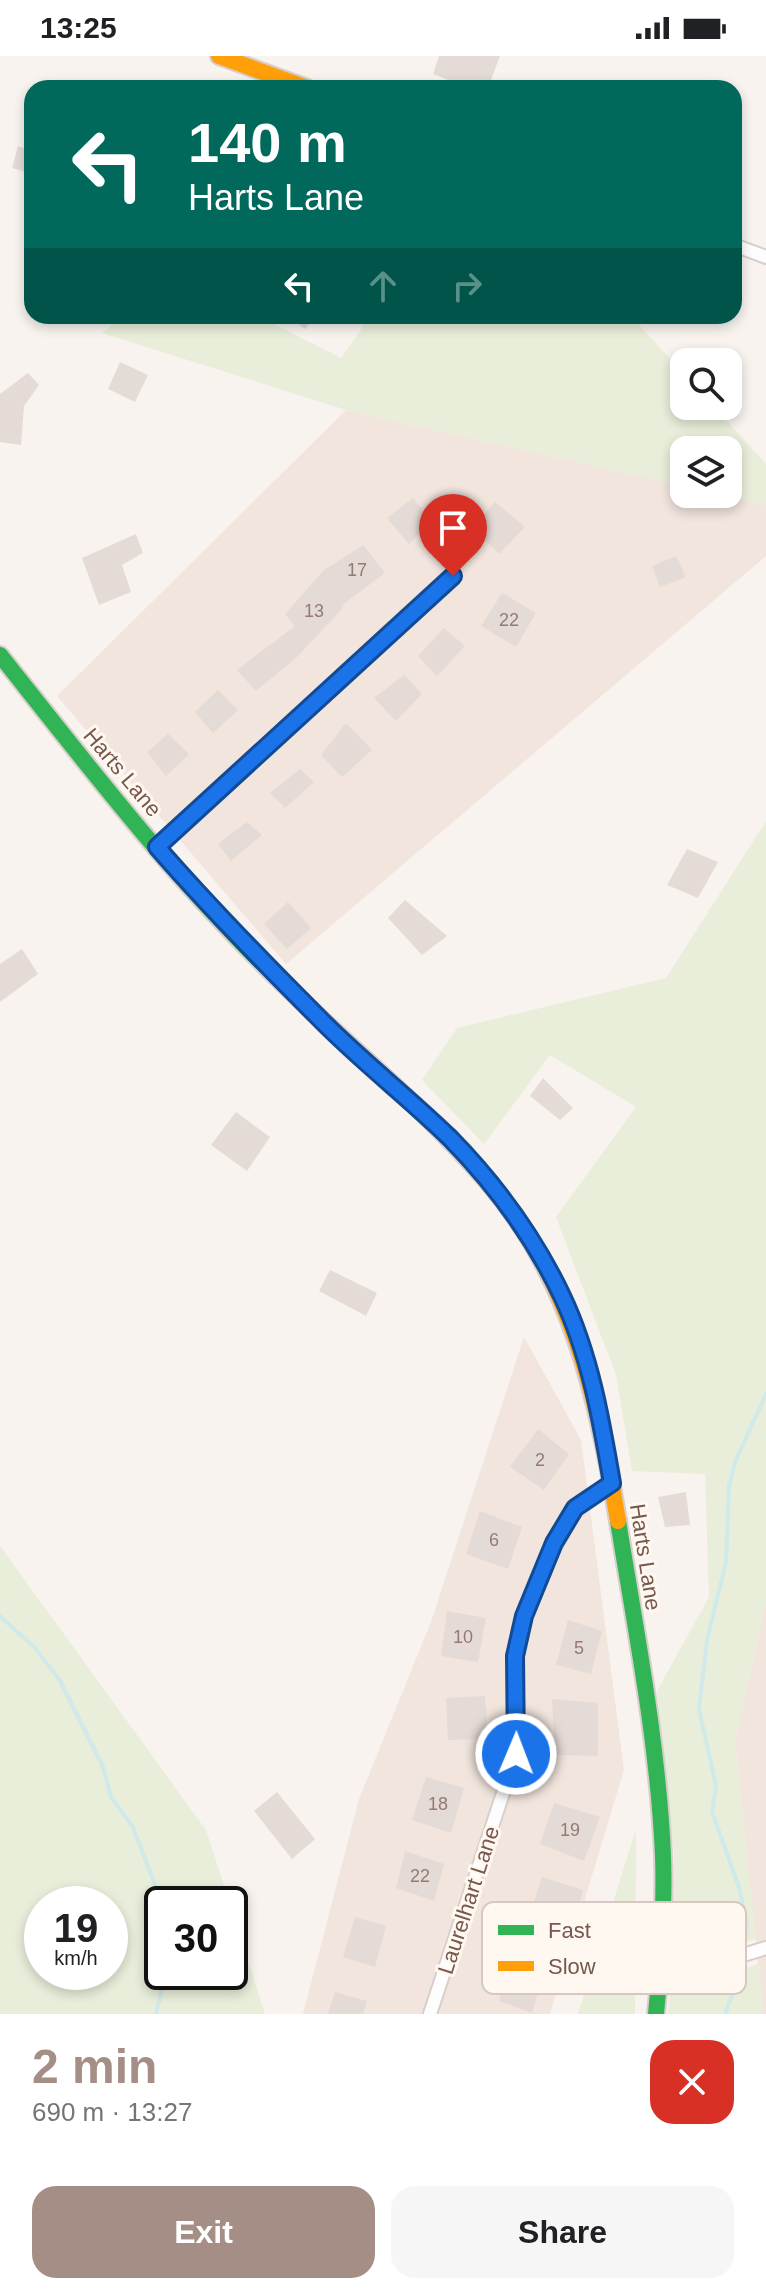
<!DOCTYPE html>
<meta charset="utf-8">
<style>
:root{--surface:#fff;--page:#f6f6f6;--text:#202124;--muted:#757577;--accent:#a48e86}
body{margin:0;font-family:Arial,sans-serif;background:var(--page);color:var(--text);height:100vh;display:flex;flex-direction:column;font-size:30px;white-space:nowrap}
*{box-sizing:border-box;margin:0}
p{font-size:26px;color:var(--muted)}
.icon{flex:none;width:44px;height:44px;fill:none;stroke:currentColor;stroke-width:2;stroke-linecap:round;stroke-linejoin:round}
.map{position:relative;height:1958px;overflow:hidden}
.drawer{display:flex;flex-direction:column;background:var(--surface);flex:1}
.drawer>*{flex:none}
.top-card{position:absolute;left:24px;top:24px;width:718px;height:244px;border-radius:24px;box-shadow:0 4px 12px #0003;background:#00695c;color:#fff;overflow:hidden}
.tools{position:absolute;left:670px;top:292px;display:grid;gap:16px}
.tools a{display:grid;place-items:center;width:72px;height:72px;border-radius:16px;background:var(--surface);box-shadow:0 4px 12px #0003;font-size:40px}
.speed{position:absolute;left:24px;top:1830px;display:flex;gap:16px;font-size:40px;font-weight:700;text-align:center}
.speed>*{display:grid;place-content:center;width:104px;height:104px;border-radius:50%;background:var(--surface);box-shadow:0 4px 12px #0003;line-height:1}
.speed small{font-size:20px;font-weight:400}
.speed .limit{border:4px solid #111;border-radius:12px;background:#fff;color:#111}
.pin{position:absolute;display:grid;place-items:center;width:68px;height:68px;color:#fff;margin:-82px -34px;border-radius:50% 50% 50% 0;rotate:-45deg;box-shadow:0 0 8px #0007}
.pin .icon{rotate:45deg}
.me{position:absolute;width:88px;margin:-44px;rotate:1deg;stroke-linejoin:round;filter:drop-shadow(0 0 6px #0008)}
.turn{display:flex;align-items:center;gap:28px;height:168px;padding:0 32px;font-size:36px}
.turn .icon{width:104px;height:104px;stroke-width:2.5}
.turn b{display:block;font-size:56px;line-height:68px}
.lanes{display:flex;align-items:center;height:76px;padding:0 32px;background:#0003;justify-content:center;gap:40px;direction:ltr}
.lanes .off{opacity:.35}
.round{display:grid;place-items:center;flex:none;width:84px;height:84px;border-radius:24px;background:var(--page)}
.overview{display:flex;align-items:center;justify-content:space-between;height:136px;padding:0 32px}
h1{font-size:48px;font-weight:800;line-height:60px;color:var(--accent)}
.primary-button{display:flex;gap:16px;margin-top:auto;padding:16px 32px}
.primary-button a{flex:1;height:92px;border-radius:24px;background:var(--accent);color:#fff;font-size:32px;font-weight:800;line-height:92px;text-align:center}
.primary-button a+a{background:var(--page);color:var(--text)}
.status{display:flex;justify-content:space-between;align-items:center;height:56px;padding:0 40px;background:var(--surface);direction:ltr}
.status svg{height:22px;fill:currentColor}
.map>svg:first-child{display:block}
.residential{fill:#f1e5dd}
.green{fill:#e8eeda;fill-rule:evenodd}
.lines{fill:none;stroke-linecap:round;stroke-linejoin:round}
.stream{stroke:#d0e9e9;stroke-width:4}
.building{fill:#e5dbd6}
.street-casing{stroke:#d7cfcb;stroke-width:16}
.fast-casing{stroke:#d8cfcb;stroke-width:20}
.slow-casing{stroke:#d8cfcb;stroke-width:20}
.street{stroke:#fefdfd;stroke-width:12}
.fast{stroke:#30b455;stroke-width:16}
.slow{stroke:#ff9f0a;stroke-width:16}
.route-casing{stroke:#114b97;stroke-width:20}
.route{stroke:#1a73e8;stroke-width:14}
.labels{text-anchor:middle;stroke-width:6;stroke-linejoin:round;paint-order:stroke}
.number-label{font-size:18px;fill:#947b72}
.street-label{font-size:22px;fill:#77584e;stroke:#fff8f1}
.key{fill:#fff8f1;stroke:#d6c8c0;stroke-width:2}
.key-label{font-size:22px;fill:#77584e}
</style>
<div class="status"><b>13:25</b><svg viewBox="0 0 49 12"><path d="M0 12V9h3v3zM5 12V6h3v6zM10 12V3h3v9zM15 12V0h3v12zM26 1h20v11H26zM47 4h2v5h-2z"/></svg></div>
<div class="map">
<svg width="766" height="1958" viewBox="0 0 766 1958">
<rect width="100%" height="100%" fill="#f8f3ef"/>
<g class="residential">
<path d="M346,354L684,430V438H718L766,449V500L286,908L57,640Z"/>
<path d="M524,1281L581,1384L624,1714L550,1958H303L359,1743L431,1566Z"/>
<path d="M766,1546V1958H763L735,1685Z"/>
</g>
<g class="green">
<path d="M124,260H258L341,302L370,260H631L684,318V350H713L766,408V449L718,438H728V394H684V430L346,354L102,277Z"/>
<path d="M766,765V1546L735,1685L756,1883L671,1906L674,1799L657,1635L709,1541L705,1418L632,1415L616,1319L556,1161L636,1051L550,999L484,1088L422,1024L457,972L666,922Z"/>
<path d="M0,1490L206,1774L230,1848H162V1916H230V1849L265,1958H0ZM42,1848H110V1916H42Z"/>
<path d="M636,1773L635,1958H578Z"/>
<path d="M758,1908L763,1958H668L670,1933Z"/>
</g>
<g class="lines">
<g class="stream">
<path d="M0,1560L34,1591L59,1623L103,1711L111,1741L133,1771L162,1848"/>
<path d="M745,1886L747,1868L739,1831L712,1756L716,1730L699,1653L707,1584L726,1506L729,1430L736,1404L766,1338"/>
<path d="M156,1958L166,1916"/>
<path d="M725,1958L742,1911"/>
</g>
</g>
<g class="building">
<path d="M439,0H500L488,32H469L433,18Z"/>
<path d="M18,90L32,95V118L12,112Z"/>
<path d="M288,260H316L305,273Z"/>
<path d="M120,306L148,319L135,346L108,333Z"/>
<path d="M28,317L39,329L24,350L21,389L0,386V338Z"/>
<path d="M413,442L431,465L409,488L387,462Z"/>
<path d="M495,446L525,471L499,498L472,471Z"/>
<path d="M136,478L143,497L122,509L131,536L99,549L82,502Z"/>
<path d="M363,489L385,517L341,550L343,552L296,602L256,635L237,614L295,570L285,558L324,514Z"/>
<path d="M676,500L686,521L660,531L652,510Z"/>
<path d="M502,537L536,557L516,591L481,570Z"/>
<path d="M444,572L465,590L437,620L418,600Z"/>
<path d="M404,619L422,638L396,665L374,642Z"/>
<path d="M218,634L238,654L213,677L195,656Z"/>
<path d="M346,667L372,694L342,721L321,699Z"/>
<path d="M168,678L189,698L166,720L147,696Z"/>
<path d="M300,713L314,726L285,752L270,737Z"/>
<path d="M247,766L262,779L231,805L218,788Z"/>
<path d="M687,793L718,806L698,842L667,829Z"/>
<path d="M405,844L447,880L422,899L388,862Z"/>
<path d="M288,846L311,872L287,893L264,868Z"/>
<path d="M22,893L38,918L0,946V908Z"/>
<path d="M543,1022L573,1052L560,1064L530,1040Z"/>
<path d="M236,1056L270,1081L247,1115L211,1089Z"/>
<path d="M330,1214L377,1237L366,1260L319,1235Z"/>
<path d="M538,1373L569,1398L544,1434L510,1411Z"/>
<path d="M686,1436L690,1469L665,1471L658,1441Z"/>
<path d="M480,1455L522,1471L508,1513L466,1498Z"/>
<path d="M447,1555L486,1562L478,1606L441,1600Z"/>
<path d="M568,1564L602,1575L591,1618L556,1609Z"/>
<path d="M485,1640L488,1683L448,1684L446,1642Z"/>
<path d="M552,1643L598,1647V1700L555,1699Z"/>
<path d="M426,1721L464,1732L451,1777L412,1764Z"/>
<path d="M277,1736L315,1783L292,1803L254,1755Z"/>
<path d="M554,1747L600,1761L584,1805L540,1788Z"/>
<path d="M405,1795L444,1808L434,1845L396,1832Z"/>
<path d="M542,1821L583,1834L568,1882L526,1870Z"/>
<path d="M355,1861L386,1870L375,1911L343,1901Z"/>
<path d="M511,1905L544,1916L532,1957L499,1945Z"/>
<path d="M335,1936L367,1945L363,1958H328Z"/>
</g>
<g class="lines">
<g class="street-casing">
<g id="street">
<path d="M734,189L766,201"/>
<path d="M660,1918L695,1914L766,1892"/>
<path d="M430,1958L516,1698L515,1600L524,1560L554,1487L575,1452L612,1427"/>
</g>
</g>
<g class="fast-casing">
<g id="fast">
<path d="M0,599C81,701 160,804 252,897C329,975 417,1043 488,1126"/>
<path d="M157,791L453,520"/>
<path d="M618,1465C636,1576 658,1687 663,1799C665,1852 661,1905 656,1958"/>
</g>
</g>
<g class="slow-casing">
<g id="slow">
<path d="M219,0L307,32"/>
<path d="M488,1126C571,1222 598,1343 618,1465"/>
</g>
</g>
<use href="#street" class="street"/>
<use href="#fast" class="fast"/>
<use href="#slow" class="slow"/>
</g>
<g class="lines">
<g class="route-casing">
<path id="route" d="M453,520L157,791C209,851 264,907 320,963C361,1005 408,1041 450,1082C495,1128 534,1181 562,1240C590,1299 601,1363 612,1427L575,1452L554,1487L524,1560L515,1600L516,1698"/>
</g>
<use href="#route" class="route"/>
</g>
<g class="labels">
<g class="number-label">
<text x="357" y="520">17</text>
<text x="314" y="561">13</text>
<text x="509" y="570">22</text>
<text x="540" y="1410">2</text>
<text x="494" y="1490">6</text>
<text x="463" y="1587">10</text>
<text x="579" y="1598">5</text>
<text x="438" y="1754">18</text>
<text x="570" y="1780">19</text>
<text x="420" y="1826">22</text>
</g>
<g class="street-label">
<text transform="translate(123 716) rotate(50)" y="8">Harts Lane</text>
<text transform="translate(646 1501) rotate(81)" y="8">Harts Lane</text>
<text transform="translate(468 1844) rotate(-72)" y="8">Laurelhart Lane</text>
</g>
</g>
<rect x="482" y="1846" width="264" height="92" rx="12" class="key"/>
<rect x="498" y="1869" width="36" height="10" fill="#30b455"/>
<rect x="498" y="1905" width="36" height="10" fill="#ff9f0a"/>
<g class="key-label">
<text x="548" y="1882">Fast</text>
<text x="548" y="1918">Slow</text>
</g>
</svg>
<div class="tools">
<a><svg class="icon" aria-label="search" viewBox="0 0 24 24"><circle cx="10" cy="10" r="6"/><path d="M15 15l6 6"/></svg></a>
<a><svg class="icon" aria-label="layers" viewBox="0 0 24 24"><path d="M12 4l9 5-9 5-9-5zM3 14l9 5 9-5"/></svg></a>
</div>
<div class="speed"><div>19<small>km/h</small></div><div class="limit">30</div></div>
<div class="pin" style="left:453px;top:520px;background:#d93025"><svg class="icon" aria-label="arrive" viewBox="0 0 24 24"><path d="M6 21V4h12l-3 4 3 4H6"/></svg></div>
<svg class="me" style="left:516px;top:1698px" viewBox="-20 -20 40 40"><circle r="17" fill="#1a73e8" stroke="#fff" stroke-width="3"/><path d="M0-11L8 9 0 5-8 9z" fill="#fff"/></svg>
<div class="top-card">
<div class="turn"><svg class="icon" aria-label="left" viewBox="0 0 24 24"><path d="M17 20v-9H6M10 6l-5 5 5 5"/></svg><div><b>140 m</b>Harts Lane</div></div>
<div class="lanes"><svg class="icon" aria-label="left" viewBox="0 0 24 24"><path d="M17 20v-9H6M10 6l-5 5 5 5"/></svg><svg class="icon off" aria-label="ahead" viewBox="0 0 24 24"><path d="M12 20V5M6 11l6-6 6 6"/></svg><svg class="icon off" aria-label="right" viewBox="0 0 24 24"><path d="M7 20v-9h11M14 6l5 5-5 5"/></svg></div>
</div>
</div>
<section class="drawer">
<div class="overview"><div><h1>2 min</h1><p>690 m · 13:27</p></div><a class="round" style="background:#d93025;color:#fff"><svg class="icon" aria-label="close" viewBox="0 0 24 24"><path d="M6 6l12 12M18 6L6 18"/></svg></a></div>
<div class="primary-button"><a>Exit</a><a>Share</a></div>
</section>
